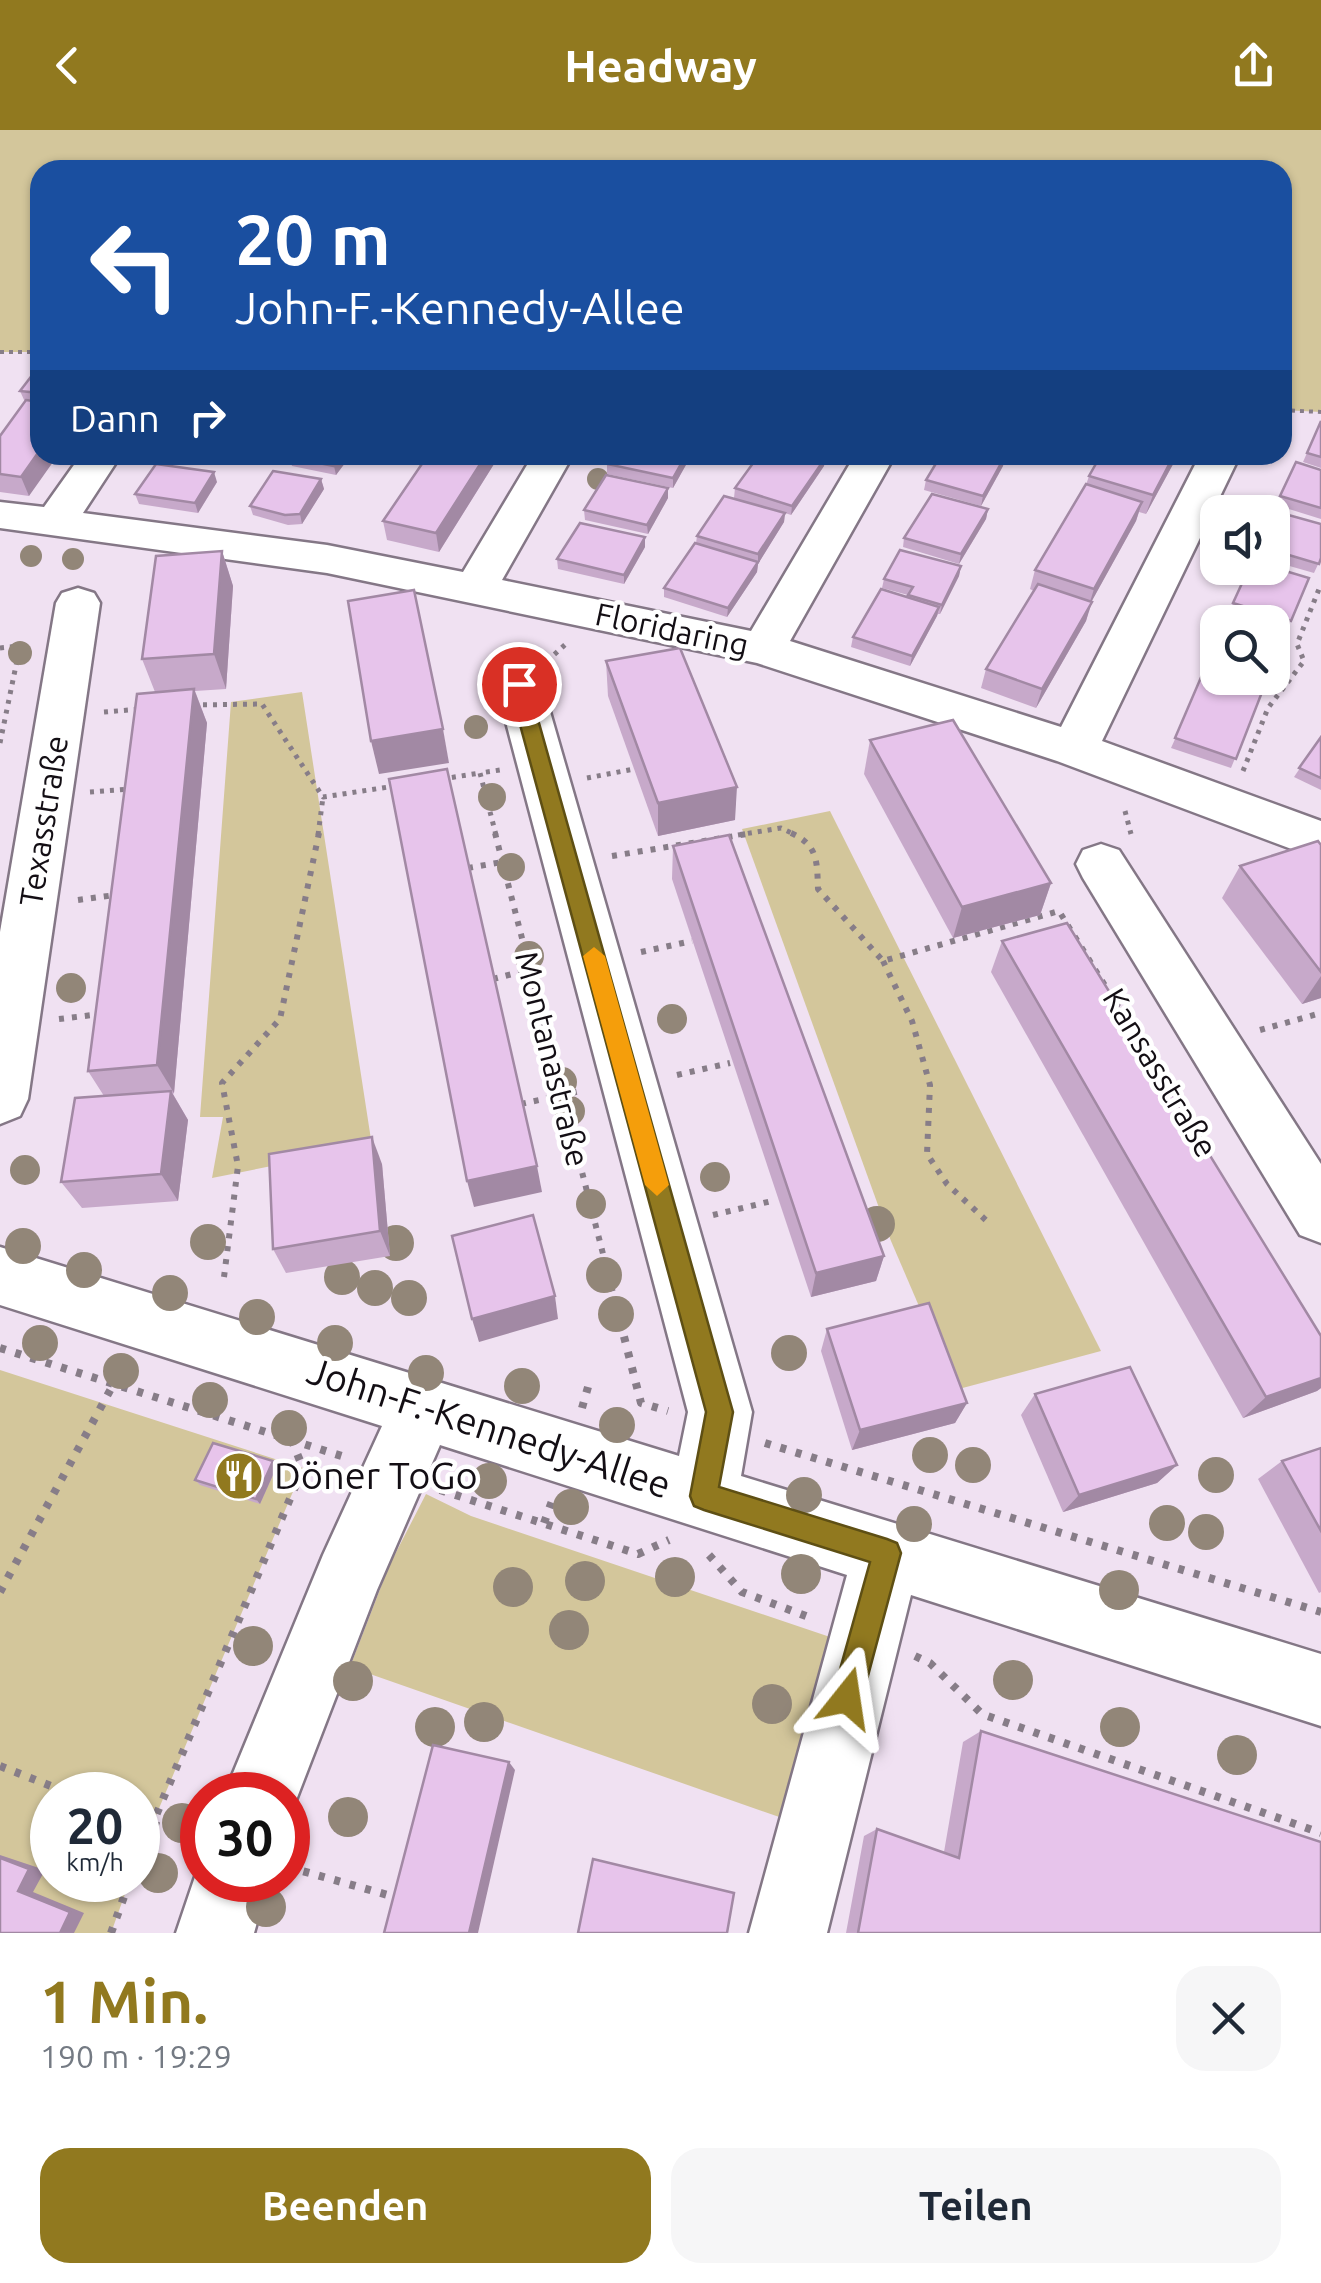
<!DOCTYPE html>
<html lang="de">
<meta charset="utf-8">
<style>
:root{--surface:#fff;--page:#f6f6f7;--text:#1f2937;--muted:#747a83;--accent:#91791f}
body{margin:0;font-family:Ubuntu,sans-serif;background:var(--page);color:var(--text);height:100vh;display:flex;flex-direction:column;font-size:38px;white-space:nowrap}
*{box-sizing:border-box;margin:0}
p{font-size:32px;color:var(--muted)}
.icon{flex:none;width:55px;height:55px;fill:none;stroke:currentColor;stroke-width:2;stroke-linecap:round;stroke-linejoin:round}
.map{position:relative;height:1803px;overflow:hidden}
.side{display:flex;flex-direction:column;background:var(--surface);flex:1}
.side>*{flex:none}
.banner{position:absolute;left:30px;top:30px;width:1262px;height:305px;border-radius:30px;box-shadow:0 2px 8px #0004;background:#1a4fa0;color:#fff;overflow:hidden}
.buttons{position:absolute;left:1200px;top:365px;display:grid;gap:20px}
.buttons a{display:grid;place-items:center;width:90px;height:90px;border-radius:20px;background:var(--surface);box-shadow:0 2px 8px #0004;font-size:50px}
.speed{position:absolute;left:30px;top:1642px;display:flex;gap:20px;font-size:50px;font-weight:700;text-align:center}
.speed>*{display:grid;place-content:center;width:130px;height:130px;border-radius:50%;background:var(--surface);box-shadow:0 2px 8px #0004;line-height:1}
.speed small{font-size:25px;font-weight:400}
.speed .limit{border:15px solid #d22;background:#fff;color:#111}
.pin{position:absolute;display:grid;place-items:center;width:85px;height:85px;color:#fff;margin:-42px;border:5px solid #fff;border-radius:50%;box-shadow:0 2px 10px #0007}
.me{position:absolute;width:110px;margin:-55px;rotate:15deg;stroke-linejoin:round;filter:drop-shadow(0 0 8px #0008)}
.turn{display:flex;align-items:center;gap:35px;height:210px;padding:0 40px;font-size:45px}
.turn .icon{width:130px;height:130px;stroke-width:2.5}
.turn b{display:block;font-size:70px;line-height:85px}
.then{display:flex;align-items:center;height:95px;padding:0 40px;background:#0003;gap:20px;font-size:38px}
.round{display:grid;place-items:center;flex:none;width:105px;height:105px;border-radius:30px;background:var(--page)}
.overview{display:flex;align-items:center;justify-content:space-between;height:170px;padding:0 40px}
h1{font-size:60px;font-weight:700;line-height:75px;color:var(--accent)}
.action{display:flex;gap:20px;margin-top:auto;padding:20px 40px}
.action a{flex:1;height:115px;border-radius:30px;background:var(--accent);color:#fff;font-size:40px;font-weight:700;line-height:115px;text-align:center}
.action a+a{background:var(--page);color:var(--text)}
header{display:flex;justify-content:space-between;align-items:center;height:130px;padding:0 40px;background:var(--accent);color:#fff;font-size:45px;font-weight:700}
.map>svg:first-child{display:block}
.green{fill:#d3c69b}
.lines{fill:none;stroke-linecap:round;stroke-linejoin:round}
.minor-casing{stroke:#847786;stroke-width:5}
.path-far3{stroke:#877d88;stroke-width:4;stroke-dasharray:4 5;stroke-linecap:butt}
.path-far2{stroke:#877d88;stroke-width:5;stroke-dasharray:4 6;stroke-linecap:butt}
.path-far1{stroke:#877d88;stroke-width:6;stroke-dasharray:5 8;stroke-linecap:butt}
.path{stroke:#877d88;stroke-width:8;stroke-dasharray:6 10;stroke-linecap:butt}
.minor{fill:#fff;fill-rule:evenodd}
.tree{fill:#928678}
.wall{fill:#c7a9ca}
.shaded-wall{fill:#a289a4}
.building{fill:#e7c4eb;stroke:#a289a4;stroke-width:2.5}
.route{fill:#91791f;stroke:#5e4f14;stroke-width:2.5}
.slow{fill:#f59e0b}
.labels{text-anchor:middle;stroke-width:9;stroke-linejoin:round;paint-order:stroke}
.street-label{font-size:32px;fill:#130e14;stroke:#fff}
.near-street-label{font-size:38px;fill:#130e14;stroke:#fff}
.near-poi-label{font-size:38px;fill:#130e14;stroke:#fff;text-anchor:start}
</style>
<header><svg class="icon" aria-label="back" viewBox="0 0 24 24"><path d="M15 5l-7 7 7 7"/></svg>Headway<svg class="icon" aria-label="share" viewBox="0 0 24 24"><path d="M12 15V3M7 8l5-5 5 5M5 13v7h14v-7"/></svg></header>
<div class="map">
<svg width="1321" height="1803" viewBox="0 0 1321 1803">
<rect width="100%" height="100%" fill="#f0e1f2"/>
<g class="green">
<path d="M0,0H1321V282L1283,280L1282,40H40V222H0Z"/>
<path d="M302,562L372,1016L212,1048L223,987H200L231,572Z"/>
<path d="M830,681L1101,1221L955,1260L891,1111L742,699Z"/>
<path d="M0,1240L303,1338L138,1728V1665H52V1750H130L111,1803H0Z"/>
<path d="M426,1364L471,1386L833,1508L785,1689L350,1537L389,1436Z"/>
</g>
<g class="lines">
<g class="minor-casing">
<g id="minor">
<path d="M81,325H121L83,383L327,415L463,442L533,325H573L502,450L751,501L855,325H895L790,511L1061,597L1200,325H1240L1102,611L1321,691V730L1057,631L757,533L327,443L0,398V372L44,377Z"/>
<path d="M78,458L94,463L100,473L28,969L20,986L0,994V802L56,473L62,463Z"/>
<path d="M519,538L535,543L542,554L752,1282L741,1346L1321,1524V1596L911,1465L827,1803H749L847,1445L440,1315L377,1460L288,1691V1665H224L323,1425L382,1296L0,1175V1117L679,1326L688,1282L496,554L503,543Z"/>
<path d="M1101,714L1119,720L1321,1034V1113L1300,1105L1083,748L1076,734L1083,720Z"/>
<path d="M202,1726V1750H269L254,1803H176Z"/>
</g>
</g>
<g class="path-far3">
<path d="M0,222H40"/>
<path d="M1282,280L1321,282"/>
</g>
<g class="path-far2">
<path d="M0,518L20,516"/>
<path d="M547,531L567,513"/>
<path d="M193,575L262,574L323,667L395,656"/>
<path d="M104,582L141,579"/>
<path d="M0,613L20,516L30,515"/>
<path d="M1243,641L1268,578L1304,531L1297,514L1321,454"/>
<path d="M587,648L634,639"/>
<path d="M442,649L480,643"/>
<path d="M90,662L132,659"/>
<path d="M1125,681L1131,704"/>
<path d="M318,705L323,667"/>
<path d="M496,705L480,643L500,640"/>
<path d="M738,705L781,698L796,705"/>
</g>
<g class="path-far1">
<path d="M495,703L621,1194"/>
<path d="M791,703C818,715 817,731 818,759L883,831L1059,781L1211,1027"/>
<path d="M612,726L753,703"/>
<path d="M468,738L502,732"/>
<path d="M78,770L115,765"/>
<path d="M641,822L692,811"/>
<path d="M883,831L912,891L930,955L927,1024L947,1054L990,1094"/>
<path d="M493,849L528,840"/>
<path d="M59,889L101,884"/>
<path d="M1260,900L1321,883"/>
<path d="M677,945L730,933"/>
<path d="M521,974L581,961"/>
<path d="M713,1085L776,1070"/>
<path d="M224,1147L238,1036L222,953L280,889L319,703"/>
</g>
<g class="path">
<path d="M620,1191L641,1273L668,1281"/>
<path d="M0,1218L348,1328"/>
<path d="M582,1278L588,1257"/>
<path d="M765,1313L1321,1482"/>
<path d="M440,1360L638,1424L669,1410"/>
<path d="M544,1393L552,1371"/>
<path d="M709,1425L742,1462L814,1489"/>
<path d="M0,1462L113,1255"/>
<path d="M915,1526L930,1533L982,1584L1321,1703"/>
<path d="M0,1636L74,1665"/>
<path d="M138,1689L193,1708"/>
<path d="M138,1728L303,1338L291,1309"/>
<path d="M288,1737L402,1769"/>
<path d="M111,1803L130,1750"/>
</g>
<use href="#minor" class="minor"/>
</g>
<g class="tree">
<circle cx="598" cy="349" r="11"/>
<circle cx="31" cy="426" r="11"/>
<circle cx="73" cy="429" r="11"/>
<circle cx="20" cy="523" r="12"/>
<circle cx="476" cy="597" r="12"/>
<circle cx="492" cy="667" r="14"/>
<circle cx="511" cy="737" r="14"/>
<circle cx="529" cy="826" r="15"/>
<circle cx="71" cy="858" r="15"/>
<circle cx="672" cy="889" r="15"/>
<circle cx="562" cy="952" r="15"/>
<circle cx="570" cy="981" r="15"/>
<circle cx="25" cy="1040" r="15"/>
<circle cx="715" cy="1047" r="15"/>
<circle cx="591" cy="1074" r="15"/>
<circle cx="877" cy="1094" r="18"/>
<circle cx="208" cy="1112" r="18"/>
<circle cx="396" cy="1113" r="18"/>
<circle cx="23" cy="1116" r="18"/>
<circle cx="84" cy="1140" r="18"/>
<circle cx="604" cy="1145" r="18"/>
<circle cx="342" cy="1147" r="18"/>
<circle cx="375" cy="1158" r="18"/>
<circle cx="170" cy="1163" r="18"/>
<circle cx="409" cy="1168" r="18"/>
<circle cx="616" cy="1184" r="18"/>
<circle cx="257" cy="1187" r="18"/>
<circle cx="40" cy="1213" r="18"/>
<circle cx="335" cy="1213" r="18"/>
<circle cx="789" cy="1223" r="18"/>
<circle cx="121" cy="1241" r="18"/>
<circle cx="426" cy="1243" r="18"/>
<circle cx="522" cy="1256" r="18"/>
<circle cx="210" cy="1270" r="18"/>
<circle cx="617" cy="1295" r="18"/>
<circle cx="289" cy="1298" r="18"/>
<circle cx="930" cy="1325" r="18"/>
<circle cx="973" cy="1335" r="18"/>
<circle cx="1216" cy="1345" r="18"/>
<circle cx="489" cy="1351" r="18"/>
<circle cx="804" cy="1365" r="18"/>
<circle cx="571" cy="1377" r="18"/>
<circle cx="1167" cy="1393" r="18"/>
<circle cx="914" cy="1394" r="18"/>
<circle cx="1206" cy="1402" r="18"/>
<circle cx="801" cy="1444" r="20"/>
<circle cx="675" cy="1447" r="20"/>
<circle cx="585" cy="1451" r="20"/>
<circle cx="513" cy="1457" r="20"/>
<circle cx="1119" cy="1460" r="20"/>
<circle cx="569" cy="1500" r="20"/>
<circle cx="253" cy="1516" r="20"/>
<circle cx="1013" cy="1550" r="20"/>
<circle cx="353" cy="1551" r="20"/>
<circle cx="772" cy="1574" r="20"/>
<circle cx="484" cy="1592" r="20"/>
<circle cx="435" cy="1597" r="20"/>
<circle cx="1120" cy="1597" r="20"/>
<circle cx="1237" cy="1625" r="20"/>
<circle cx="348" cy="1687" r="20"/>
<circle cx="182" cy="1693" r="20"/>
<circle cx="158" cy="1743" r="20"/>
<circle cx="266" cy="1777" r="20"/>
</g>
<g class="wall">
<path d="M40,235V325L29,366L0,362V306L25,272L20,261Z"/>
<path d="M1321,291V338L1303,332Z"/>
<path d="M162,325H231L225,335Z"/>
<path d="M351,325L336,345L292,336L289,327Z"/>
<path d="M1101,325H1178L1146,384L1139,382L1136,391L1091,472L1086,491L1036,578L981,558L986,539L1034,461L1030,459L1035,440L1086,355L1089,346Z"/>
<path d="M1005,326L1003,336L981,376L924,360L926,350Z"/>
<path d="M1296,332L1321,340V389L1276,375Z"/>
<path d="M687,333L673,358L607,344V334Z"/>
<path d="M494,334L439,422L387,410L383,391Z"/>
<path d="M824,336L791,385L785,383L784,392L758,434L757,442L727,487L664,467V458L696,413L697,406L734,368L735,358Z"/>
<path d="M321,349L324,359L302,394L288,395L253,385L250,376Z"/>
<path d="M217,352L198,383L139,374L135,364Z"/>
<path d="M668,368L648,404L585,390L584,380Z"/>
<path d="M988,379L986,389L959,434L903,417L904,408Z"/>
<path d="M1272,385L1321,428L1314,443L1272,431Z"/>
<path d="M645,417L624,454L558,439L557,429Z"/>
<path d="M222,421L233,456L226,559L195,561L207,593L174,963L173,964L188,990L178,1071L82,1078L61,1052L104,966L88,941L155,562L142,529Z"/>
<path d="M961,436L959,446L940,484H938L910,536L851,517L853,507L907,467L908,465L882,458L884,449Z"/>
<path d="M1249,438L1309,448L1272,535V492H1227L1231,483L1229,482Z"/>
<path d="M1218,514V548H1268L1231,638L1171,618Z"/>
<path d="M606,531L735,690L658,706L608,566Z"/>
<path d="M1321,607V660L1294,647Z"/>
<path d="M870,610L1051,753L1040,785L953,808L864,644Z"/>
<path d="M1321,715V868L1302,874L1222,768L1240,736Z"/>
<path d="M673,716L884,1126L876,1151L811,1167L672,749Z"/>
<path d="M1002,811L1321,1206V1258L1317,1261L1243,1288L991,842Z"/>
<path d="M382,1034L390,1126L286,1143L273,1119Z"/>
<path d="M827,1199L967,1273L955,1293L852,1320L821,1221Z"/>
<path d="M1035,1264L1177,1335L1157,1353L1063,1382L1021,1285Z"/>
<path d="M1321,1318V1462L1319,1463L1258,1349L1282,1331Z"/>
<path d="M273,1331L277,1336L260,1374L200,1355L195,1350Z"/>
<path d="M981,1601L1321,1803H846L864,1706L877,1699L944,1722L963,1612Z"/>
</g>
<g class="shaded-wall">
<path d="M40,320V325H58L29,366L21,347Z"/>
<path d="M222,325H231L225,335Z"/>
<path d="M342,325H351L336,345L334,336Z"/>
<path d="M486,325H494V334L439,422L436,403Z"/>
<path d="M686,325L687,333L673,358V348Z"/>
<path d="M1174,325H1178L1146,384L1153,365Z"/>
<path d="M1005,326L1003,336L981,376L983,366Z"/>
<path d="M826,327L824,336L791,385L792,376Z"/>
<path d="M214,342L217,352L198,383L195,373Z"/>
<path d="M321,349L324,359L302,394L300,384Z"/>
<path d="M668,358V368L648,404L647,395Z"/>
<path d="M1142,372L1136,391L1088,478L1094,459Z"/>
<path d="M988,379L986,389L959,434L961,424Z"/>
<path d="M785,383L784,392L758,434L757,442L727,487L728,478L758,433V424Z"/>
<path d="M645,407V417L624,454V445Z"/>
<path d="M222,421L233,456L226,559L214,524Z"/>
<path d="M961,436L959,446L940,484L942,475Z"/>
<path d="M1092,472L1086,491L1036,578L1042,559Z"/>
<path d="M939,477L937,486L910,536L912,526Z"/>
<path d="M194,559L207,593L174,963L157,935Z"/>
<path d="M443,599L449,633L379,644L371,611Z"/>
<path d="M737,657L735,690L658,706V673Z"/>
<path d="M1051,753L1040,785L953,808L962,777Z"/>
<path d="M1321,846V868L1302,874Z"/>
<path d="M171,961L188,990L178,1071L161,1044Z"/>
<path d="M372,1007L382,1034L390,1126L380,1101Z"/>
<path d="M537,1036L542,1062L474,1077L467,1051Z"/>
<path d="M884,1126L876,1151L811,1167L816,1143Z"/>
<path d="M555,1166L558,1189L479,1212L472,1189Z"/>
<path d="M1321,1248V1258L1317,1261L1243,1288L1266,1267Z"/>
<path d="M967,1273L955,1293L852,1320L860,1300Z"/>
<path d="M273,1331L277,1336L260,1374L256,1369Z"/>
<path d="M1177,1335L1157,1353L1063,1382L1079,1365Z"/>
<path d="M509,1632L515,1640L478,1803H469Z"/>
<path d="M0,1725L45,1740L33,1762L84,1783L74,1803H60L18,1761L0,1728Z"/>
</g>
<g class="building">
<path d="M40,235V263L20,261Z"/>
<path d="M26,270L40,272V320L21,347L0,344V306Z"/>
<path d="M1321,291V327L1307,323Z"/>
<path d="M291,325H342L334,336L289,327Z"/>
<path d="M428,325H486L436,403L383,391Z"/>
<path d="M612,325H686L673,348L607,334Z"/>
<path d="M759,325H820L826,327L792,376L735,358Z"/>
<path d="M941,325H1002L1005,326L983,366L926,350Z"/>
<path d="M1101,325H1174L1153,365L1089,346Z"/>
<path d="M1296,332L1321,340V378L1280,366Z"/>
<path d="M156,334L214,342L195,373L135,364Z"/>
<path d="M273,341L321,349L300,384L285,385L250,376Z"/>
<path d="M606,345L668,358L647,395L584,380Z"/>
<path d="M1086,354L1142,372L1094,459L1035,440Z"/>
<path d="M932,364L988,379L961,424L904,408Z"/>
<path d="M724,366L785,383L758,424L697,406Z"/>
<path d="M1274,381L1321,394V428L1319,434L1272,420V385Z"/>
<path d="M580,393L645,407L624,445L557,429Z"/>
<path d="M695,413L758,432L728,478L664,458Z"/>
<path d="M900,420L961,436L942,475L908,465L913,457L884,449Z"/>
<path d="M222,421L214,524L142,529L156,426Z"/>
<path d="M1272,437L1309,448L1291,491L1233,473L1249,438Z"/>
<path d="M1038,454L1092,472L1042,559L986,539Z"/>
<path d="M881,459L939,477L912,526L853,507Z"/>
<path d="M414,460L443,599L371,611L348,471Z"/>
<path d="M1232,481L1270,492H1227Z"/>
<path d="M1272,493L1287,498L1272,535Z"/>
<path d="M1218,514V533L1210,530Z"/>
<path d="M680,518L737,657L658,673L606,531Z"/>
<path d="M1205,538L1218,542V548H1234L1264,557L1236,629L1175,608Z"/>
<path d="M194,559L157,935L88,941L137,564Z"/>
<path d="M953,590L1051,753L962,777L870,610Z"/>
<path d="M1321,607V648L1299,638Z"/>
<path d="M447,639L537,1036L467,1051L389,649Z"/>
<path d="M729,705L884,1126L816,1143L673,716Z"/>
<path d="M1318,711L1321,715V842L1240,736Z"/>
<path d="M1067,793L1321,1206V1248L1266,1267L1002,811Z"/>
<path d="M171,961L161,1044L61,1052L75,968Z"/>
<path d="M372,1007L380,1101L273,1119L269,1024Z"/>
<path d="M533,1085L555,1166L472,1189L452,1106Z"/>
<path d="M929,1173L967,1273L860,1300L827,1199Z"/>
<path d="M1130,1237L1177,1335L1079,1365L1035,1264Z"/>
<path d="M213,1313L273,1331L256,1369L195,1350Z"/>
<path d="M1321,1318V1401L1282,1331Z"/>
<path d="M981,1601L1321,1712V1803H858L877,1699L959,1728Z"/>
<path d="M433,1615L509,1632L469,1803H384Z"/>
<path d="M0,1728L29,1739L18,1761L70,1782L60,1803H0Z"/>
<path d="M593,1729L734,1763L727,1803H578Z"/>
</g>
<path class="route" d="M519,547L528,554L733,1282L719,1357L887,1409L897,1413L901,1423L862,1568L858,1579L847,1583L837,1579L832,1568L870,1432L704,1380L694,1376L690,1366L706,1282L509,554Z"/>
<path class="slow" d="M594,817L605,826L669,1055L657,1066L645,1055L583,826Z"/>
<defs>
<g id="restaurant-disc" transform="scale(2.5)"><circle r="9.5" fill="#91791f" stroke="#fff"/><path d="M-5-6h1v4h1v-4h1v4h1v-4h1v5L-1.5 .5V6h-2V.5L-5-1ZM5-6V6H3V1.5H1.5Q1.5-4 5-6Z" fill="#fff"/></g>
</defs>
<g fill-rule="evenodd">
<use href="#restaurant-disc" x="239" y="1346"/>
</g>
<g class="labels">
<g class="street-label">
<text transform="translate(672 500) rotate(12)" y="11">Floridaring</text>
<text transform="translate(44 691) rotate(-81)" y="11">Texasstraße</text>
<text transform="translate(552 929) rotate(76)" y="11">Montanastraße</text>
<text transform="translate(1160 943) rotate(59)" y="11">Kansasstraße</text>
</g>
<g class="near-street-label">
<text transform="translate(489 1298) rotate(18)" y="13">John-F.-Kennedy-Allee</text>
</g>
<g class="near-poi-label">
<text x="274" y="1359">Döner ToGo</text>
</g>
</g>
</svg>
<div class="buttons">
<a><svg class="icon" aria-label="sound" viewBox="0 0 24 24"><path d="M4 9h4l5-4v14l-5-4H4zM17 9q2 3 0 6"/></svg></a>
<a><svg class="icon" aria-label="search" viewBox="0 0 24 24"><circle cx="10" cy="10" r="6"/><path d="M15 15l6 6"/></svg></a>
</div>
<div class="speed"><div>20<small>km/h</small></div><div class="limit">30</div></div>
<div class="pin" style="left:519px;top:554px;background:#d93025"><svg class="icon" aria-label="arrive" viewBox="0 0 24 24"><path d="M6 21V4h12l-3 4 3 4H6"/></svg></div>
<svg class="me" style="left:847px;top:1568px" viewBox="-20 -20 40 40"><path d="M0-17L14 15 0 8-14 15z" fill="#91791f" stroke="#fff" stroke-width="4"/></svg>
<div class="banner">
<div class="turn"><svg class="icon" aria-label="left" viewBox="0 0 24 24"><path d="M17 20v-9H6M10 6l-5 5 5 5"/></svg><div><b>20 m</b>John-F.-Kennedy-Allee</div></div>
<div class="then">Dann<svg class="icon" aria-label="right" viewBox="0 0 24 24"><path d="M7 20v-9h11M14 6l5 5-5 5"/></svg></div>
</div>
</div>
<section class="side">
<div class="overview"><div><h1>1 Min.</h1><p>190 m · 19:29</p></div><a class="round"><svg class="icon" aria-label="close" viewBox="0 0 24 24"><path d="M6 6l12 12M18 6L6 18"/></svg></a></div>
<div class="action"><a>Beenden</a><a>Teilen</a></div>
</section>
